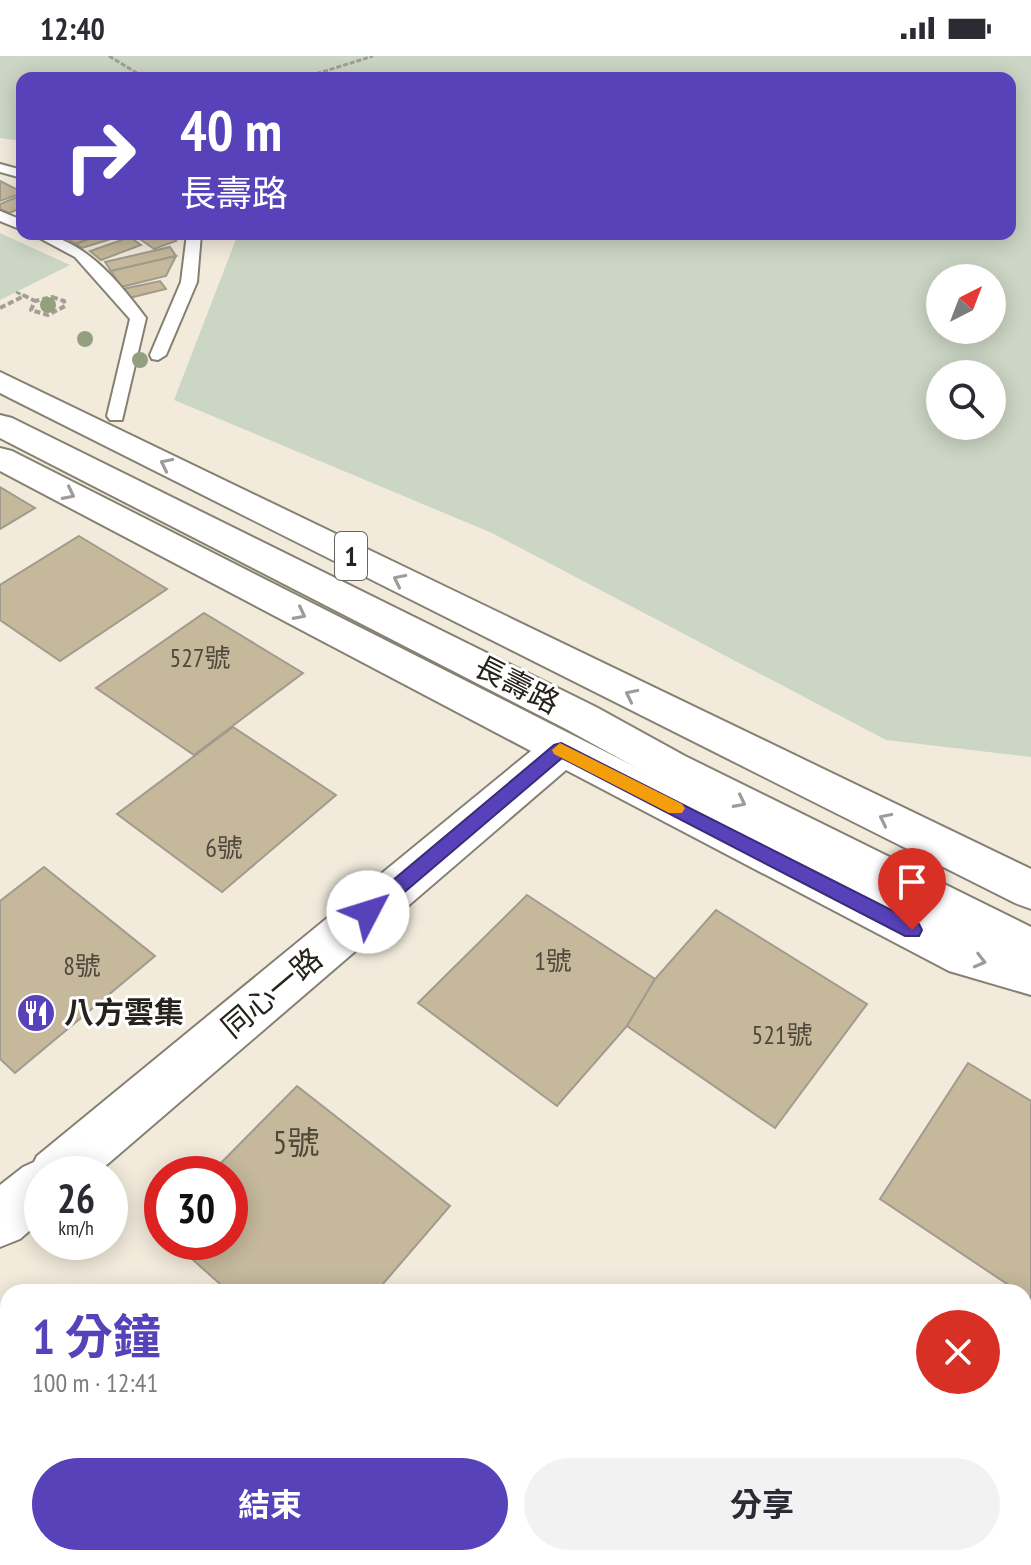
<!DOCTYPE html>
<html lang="zh-TW">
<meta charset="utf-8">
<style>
:root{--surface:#fff;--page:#f2f2f3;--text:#2b2b33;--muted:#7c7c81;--accent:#5842ba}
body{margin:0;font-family:"PT Sans Narrow","Noto Sans TC",sans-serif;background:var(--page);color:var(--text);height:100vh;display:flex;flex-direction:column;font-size:30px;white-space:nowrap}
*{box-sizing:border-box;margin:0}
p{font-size:26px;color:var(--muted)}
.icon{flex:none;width:44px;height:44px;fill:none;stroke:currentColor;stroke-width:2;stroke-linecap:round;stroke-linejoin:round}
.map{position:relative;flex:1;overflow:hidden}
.side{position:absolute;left:0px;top:1228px;width:1032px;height:282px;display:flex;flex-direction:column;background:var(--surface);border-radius:24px 24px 0 0;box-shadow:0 4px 20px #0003}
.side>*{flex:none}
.hud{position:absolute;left:16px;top:16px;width:1000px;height:168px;border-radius:16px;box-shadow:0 4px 20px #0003;background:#5842ba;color:#fff;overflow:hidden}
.needle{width:52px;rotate:42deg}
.tools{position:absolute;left:926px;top:208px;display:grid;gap:16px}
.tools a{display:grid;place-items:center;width:80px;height:80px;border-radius:50%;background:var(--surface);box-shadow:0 4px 20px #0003;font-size:40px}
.speed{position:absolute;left:24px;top:1100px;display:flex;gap:16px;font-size:40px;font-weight:700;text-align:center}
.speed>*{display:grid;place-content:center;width:104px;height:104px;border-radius:50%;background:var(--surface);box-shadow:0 4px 20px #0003;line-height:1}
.speed small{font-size:20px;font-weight:400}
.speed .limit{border:12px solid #d22;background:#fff;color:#111}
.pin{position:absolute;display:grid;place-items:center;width:68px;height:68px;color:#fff;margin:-82px -34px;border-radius:50% 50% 50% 0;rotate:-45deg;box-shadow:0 0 8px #0007}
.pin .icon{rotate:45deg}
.me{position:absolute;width:88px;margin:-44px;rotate:50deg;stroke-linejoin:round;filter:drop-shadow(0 0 6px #0008)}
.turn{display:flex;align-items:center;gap:28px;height:168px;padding:0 32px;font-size:36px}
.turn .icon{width:104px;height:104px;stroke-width:2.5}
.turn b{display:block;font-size:56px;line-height:68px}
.round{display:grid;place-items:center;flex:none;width:84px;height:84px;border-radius:42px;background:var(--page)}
.overview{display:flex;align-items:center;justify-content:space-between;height:136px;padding:0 32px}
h1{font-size:48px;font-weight:700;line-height:60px;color:var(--accent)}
.button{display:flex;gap:16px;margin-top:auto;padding:16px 32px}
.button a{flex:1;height:92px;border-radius:48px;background:var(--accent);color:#fff;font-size:32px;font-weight:700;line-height:92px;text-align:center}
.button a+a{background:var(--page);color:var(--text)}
.status{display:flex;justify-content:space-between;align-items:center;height:56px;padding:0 40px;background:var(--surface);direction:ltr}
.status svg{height:22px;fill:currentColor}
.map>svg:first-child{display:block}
.green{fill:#ccd6c4;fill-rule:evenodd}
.building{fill:#c5b89b;stroke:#a19b8d;stroke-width:2}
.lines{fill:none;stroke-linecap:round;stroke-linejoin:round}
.lane-casing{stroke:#868072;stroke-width:4}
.street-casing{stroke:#868072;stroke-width:4}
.primary-casing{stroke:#868072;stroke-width:4}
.path-far1{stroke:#a49e93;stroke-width:3;stroke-dasharray:5 2;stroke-linecap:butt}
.path{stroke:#a49e93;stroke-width:4;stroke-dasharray:6 3;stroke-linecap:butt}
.lane{fill:#fff;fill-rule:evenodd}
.street{fill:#fff;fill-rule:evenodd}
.primary{fill:#fff;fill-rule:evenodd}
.tree{fill:#949f80}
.oneway{stroke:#9d9c99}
.route{fill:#5842ba;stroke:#392b79;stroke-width:2}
.slow{fill:#f59e0b}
.labels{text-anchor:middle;stroke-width:6;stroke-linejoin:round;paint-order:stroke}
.number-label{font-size:26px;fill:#4e483c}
.shield{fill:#fff;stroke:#676561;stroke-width:2}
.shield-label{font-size:28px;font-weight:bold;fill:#26231d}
.street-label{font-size:30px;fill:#26231d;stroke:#fff}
.poi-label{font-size:30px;font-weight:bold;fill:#26231d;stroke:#fff;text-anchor:start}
.near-number-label{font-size:32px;fill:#4e483c}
</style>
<div class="status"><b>12:40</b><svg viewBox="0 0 49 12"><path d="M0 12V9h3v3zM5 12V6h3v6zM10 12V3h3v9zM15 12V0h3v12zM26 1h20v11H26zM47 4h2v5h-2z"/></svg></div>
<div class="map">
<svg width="1031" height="1509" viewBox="0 0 1031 1509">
<rect width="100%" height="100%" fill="#f2ebdc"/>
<g class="green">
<path d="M0,0H1031V701L886,684L492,477L174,344L238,178H1010V22H22V85L0,82ZM940,222H992V274H940ZM940,318H992V370H940Z"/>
<path d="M0,177L70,209L0,244Z"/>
</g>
<g class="building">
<path d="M0,125L22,136V137L0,145Z"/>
<path d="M22,139V152L9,157L0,153V148Z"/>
<path d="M71,178H99L76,188L64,181Z"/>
<path d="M102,178H127L82,192L76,188Z"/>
<path d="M133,178H166L176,185L154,193Z"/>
<path d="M130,181L141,189L101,204L90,195Z"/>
<path d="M170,191L176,200L111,215L105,206Z"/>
<path d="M176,200L166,220L121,231L111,215Z"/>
<path d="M160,225L166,233L129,242L123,233Z"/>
<path d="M0,431L35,452L0,473Z"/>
<path d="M79,480L167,533L60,605L0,564V529Z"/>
<path d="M204,557L303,617L194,699L96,632Z"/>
<path d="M233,671L336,739L222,836L117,758Z"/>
<path d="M44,811L155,900L15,1017L0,1003V845Z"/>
<path d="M527,839L655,923L627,970L557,1050L418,947Z"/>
<path d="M716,854L867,948L775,1072L627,970L655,923Z"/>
<path d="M968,1007L1031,1045V1244L1024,1236H1019L880,1143Z"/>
<path d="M297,1030L450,1150L376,1236H229L173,1186H230V1118H210Z"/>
<path d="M287,1502H467L462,1509H294Z"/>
<path d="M775,1502H919L928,1509H771Z"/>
</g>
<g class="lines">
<g class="lane-casing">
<g id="lane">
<path d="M0,108L22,114V122L0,116Z"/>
<path d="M0,155L22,164V174L0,165Z"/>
<path d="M32,178C81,178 118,225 146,262L122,364H110L107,360L130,263L75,201Z"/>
<path d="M187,178H201L197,226L166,299L158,304L152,303L150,299L181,226Z"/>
</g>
</g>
<g class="street-casing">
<g id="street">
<path d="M0,392L12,395L977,884L1031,897V939L949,915L566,714L96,1118H42V1164L20,1183L0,1191V1129L23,1111L34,1106L37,1100L531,695L0,415Z"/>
<path d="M0,1366L8,1369V1441L0,1438Z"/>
<path d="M18,1502H84L86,1509H20Z"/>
</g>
</g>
<g class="primary-casing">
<g id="primary">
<path d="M0,316L1031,813V853L1015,847L0,337Z"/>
<path d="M0,359L12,362L596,651L685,700L1031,871V914L1014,908L655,722L566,673L0,382Z"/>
</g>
</g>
<g class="path-far1">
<path d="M109,0L145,22"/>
<path d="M303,22L373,0"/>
<path d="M16,236L27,241"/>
</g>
<g class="path">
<path d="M23,239L35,245"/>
<path d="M52,241L64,245L65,250L48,259L31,254L35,245Z"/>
<path d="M0,252L24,240"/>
</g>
<use href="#lane" class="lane"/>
<use href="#street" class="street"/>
<use href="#primary" class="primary"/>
</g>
<g class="tree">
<circle cx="48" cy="249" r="8"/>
<circle cx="85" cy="283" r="8"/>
<circle cx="140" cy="304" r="8"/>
</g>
<defs><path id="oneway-chevron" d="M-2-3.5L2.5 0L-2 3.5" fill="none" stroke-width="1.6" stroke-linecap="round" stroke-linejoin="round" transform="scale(2)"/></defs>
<g class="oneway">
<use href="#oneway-chevron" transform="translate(166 408) rotate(-154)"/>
<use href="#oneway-chevron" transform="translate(69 438) rotate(27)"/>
<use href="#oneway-chevron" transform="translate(399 524) rotate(-154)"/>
<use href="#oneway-chevron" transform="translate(300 558) rotate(27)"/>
<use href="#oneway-chevron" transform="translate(631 639) rotate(-154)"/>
<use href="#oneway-chevron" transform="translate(740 746) rotate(27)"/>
<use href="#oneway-chevron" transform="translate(885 763) rotate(-154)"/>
<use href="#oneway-chevron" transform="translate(980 905) rotate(14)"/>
</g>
<path class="route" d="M561,687L919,868L922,874L919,880H905L562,702L374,862H361L358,856L361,851L554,689Z"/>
<path class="slow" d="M560,687L682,748L685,752L682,757H669L554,698L552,694Z"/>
<defs>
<g id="restaurant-disc" transform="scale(2)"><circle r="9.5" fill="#5842ba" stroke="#fff"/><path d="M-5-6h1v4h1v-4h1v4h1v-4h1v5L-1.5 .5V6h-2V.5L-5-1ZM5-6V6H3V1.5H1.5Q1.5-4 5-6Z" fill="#fff"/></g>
</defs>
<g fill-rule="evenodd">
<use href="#restaurant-disc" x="36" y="957"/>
</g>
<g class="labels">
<g class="number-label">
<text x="200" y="611">527號</text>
<text x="224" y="801">6號</text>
<text x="553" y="914">1號</text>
<text x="82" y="919">8號</text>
<text x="782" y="988">521號</text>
</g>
<rect class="shield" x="335" y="476" width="32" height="48" rx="6"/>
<g class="shield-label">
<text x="351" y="510">1</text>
</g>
<g class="street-label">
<text transform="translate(517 629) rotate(27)" y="10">長壽路</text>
<text transform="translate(272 937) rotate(-40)" y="10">同心一路</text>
</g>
<g class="poi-label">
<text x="64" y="967">八方雲集</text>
</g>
<g class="near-number-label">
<text x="296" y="1098">5號</text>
</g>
</g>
</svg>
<div class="tools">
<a><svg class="needle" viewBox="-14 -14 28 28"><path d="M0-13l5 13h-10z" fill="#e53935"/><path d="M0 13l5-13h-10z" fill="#7c7c81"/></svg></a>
<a><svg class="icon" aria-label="search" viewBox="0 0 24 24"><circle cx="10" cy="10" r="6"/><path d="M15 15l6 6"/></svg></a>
</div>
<div class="speed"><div>26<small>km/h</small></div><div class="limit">30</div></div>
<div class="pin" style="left:912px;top:874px;background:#d93025"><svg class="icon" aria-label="arrive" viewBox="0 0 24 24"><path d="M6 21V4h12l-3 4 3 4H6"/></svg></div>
<svg class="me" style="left:368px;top:856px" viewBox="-20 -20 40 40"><circle r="19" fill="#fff"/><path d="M0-13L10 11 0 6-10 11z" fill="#5842ba"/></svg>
<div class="hud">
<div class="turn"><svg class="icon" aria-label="right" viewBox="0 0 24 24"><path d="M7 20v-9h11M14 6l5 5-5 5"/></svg><div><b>40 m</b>長壽路</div></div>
</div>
<section class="side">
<div class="overview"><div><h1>1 分鐘</h1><p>100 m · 12:41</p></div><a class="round" style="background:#d93025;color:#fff"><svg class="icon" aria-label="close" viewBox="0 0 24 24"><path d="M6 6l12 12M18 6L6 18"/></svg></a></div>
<div class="button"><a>結束</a><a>分享</a></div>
</section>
</div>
